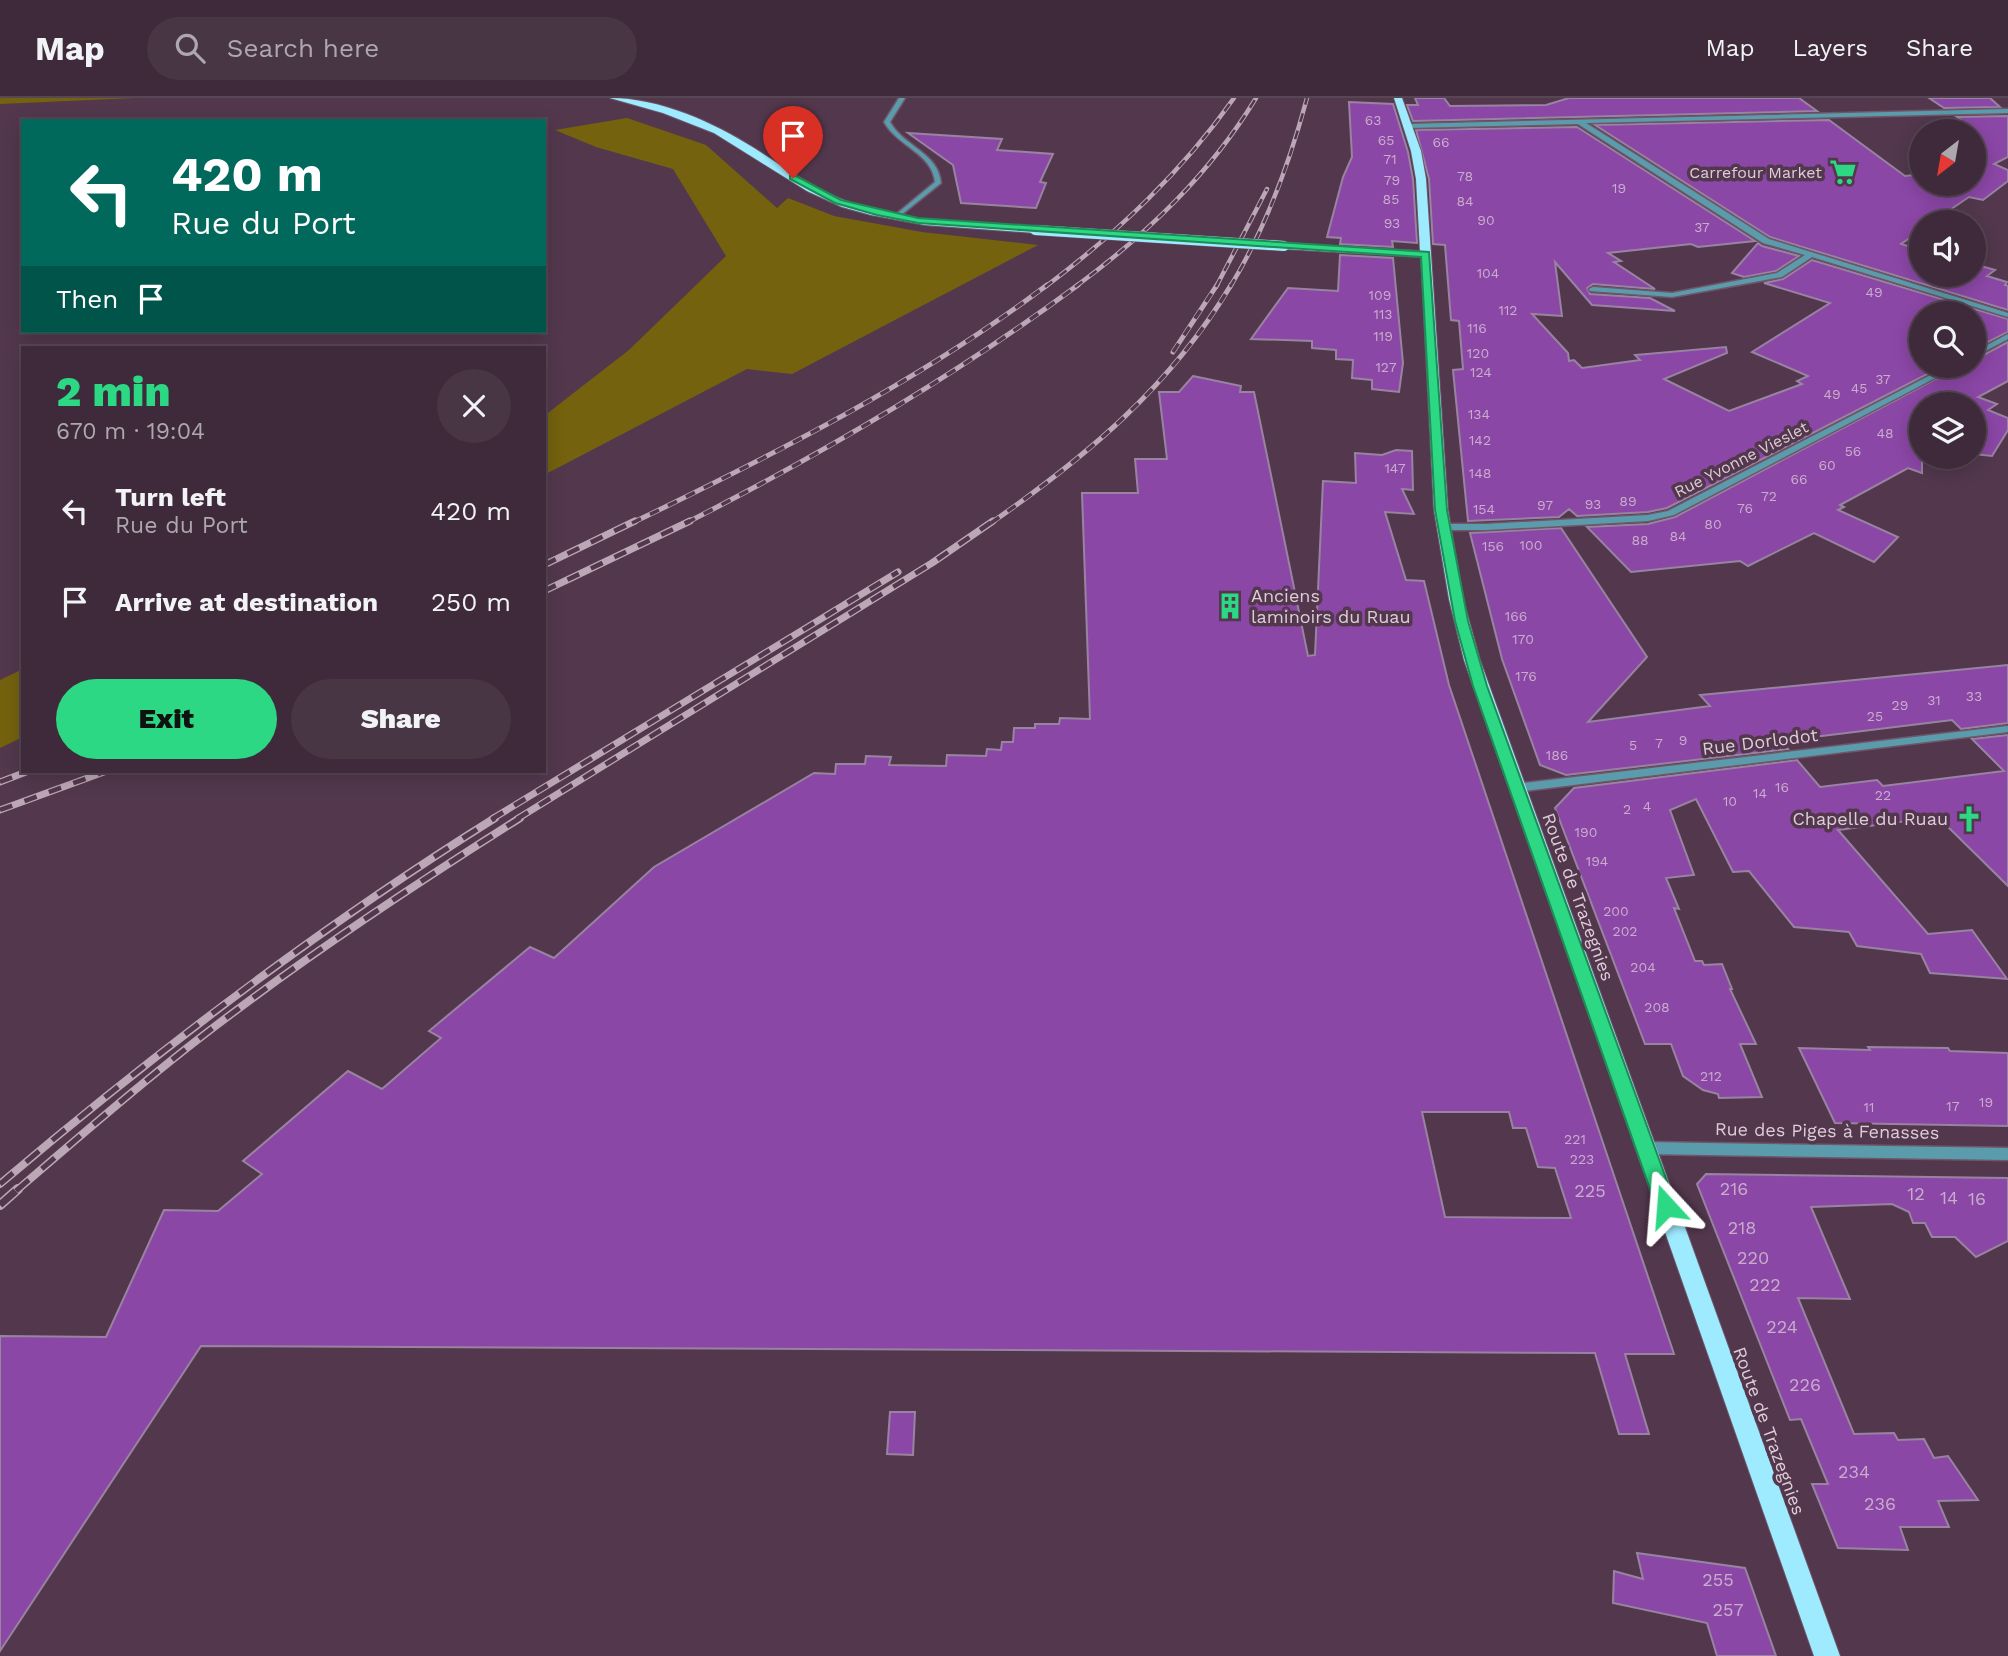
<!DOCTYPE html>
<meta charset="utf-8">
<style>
:root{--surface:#3e2a3a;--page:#493645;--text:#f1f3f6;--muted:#ada7af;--line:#574654;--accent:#2cd884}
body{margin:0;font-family:"Work Sans",sans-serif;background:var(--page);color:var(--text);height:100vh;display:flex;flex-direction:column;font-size:26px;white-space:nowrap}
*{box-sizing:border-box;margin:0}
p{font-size:23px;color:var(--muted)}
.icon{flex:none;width:38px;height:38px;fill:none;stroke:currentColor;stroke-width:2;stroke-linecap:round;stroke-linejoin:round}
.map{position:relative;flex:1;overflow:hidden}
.details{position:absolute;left:21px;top:248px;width:525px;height:427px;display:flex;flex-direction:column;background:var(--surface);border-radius:0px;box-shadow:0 4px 18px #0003,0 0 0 2px var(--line)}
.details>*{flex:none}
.guide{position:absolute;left:21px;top:21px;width:525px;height:214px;border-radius:0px;box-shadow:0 4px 18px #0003,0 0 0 2px var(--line);background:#00695c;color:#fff;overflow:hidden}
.needle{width:46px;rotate:211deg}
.controls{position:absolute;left:1909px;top:21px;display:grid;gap:14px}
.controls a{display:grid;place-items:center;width:77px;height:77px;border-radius:50%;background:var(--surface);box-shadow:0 4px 18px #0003,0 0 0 2px var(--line);font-size:35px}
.pin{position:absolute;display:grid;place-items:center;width:60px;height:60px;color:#fff;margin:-72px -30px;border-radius:50% 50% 50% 0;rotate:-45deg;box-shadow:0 0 7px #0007}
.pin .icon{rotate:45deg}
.me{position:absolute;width:77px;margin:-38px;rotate:341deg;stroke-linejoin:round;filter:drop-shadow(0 0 5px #0008)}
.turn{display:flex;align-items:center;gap:24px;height:147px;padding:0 35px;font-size:32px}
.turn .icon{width:91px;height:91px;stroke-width:2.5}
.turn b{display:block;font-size:49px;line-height:60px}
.then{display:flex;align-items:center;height:66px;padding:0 35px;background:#0003;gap:14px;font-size:26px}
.round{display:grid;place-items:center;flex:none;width:74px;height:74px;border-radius:37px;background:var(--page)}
.overview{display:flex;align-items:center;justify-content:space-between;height:119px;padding:0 35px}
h1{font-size:42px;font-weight:800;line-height:52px;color:var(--accent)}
.button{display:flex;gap:14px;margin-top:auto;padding:14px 35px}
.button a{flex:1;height:80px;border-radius:42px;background:var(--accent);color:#111;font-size:28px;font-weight:800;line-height:80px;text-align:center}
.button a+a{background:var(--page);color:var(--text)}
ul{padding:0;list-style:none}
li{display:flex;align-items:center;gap:21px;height:91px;padding:0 35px}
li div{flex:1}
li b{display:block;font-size:26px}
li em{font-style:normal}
header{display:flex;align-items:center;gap:42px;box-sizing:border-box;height:98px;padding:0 35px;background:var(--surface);border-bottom:2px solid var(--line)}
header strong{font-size:33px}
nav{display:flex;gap:38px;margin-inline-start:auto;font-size:24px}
.search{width:490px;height:63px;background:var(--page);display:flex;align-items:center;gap:18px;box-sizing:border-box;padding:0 24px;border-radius:38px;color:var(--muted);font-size:26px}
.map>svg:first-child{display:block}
.green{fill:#74620e}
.building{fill:#8b47a6;stroke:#9883a1;stroke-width:2;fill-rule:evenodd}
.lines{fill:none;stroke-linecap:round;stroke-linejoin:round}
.minor-casing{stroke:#6f5669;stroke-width:3}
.major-casing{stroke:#6f5669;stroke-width:2}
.minor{fill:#5a9cac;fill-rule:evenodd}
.major{fill:#9eebff;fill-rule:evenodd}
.rail-far4-casing{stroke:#bba7b6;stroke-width:4.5}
.rail-far3-casing{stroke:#bba7b6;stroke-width:5}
.rail-far2-casing{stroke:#bba7b6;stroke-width:7}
.rail-far1-casing{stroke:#bba7b6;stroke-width:8}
.rail-casing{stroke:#bba7b6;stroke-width:10}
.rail-far4{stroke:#53384d;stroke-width:2.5;stroke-dasharray:9;stroke-linecap:butt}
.rail-far3{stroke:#53384d;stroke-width:3.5;stroke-dasharray:10;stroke-linecap:butt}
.rail-far2{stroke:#53384d;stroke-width:4.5;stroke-dasharray:13;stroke-linecap:butt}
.rail-far1{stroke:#53384d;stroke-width:5;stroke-dasharray:17;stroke-linecap:butt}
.rail{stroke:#53384d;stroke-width:7;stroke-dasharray:21;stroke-linecap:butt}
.major-bridge-casing{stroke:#6f5669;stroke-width:11;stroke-linecap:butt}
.major-bridge{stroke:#9eebff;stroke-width:10}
.route{fill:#2cd884;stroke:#1d8c56;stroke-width:2}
.labels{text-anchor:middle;stroke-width:7;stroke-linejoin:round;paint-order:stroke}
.number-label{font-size:14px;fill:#c9accc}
.far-poi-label{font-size:16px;fill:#decdd9;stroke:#53384d;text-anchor:end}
.far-street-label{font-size:16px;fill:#decdd9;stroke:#53384d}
.poi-label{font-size:18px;fill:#decdd9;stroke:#53384d;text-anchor:start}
.street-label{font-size:18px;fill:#decdd9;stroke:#53384d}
.near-number-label{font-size:18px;fill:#c9accc}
</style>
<header>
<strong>Map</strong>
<div class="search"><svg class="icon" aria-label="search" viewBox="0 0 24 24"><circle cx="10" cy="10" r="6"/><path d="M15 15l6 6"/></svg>Search here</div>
<nav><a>Map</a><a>Layers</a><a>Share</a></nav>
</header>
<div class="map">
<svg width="2008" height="1558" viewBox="0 0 2008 1558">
<rect width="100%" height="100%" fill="#53384d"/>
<g class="green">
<path d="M0,0H135L0,6Z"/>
<path d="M627,20L706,47L777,110L788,100L834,118L922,134L1038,147L792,276L747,271L544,377V318L629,252L726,158L673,71L596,49L555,32Z"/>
<path d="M23,571V639L0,650V582Z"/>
</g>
<g class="building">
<path d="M1415,0H1444L1450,8L1546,7L1569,0H1799L1817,13L1413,23L1407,7H1418Z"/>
<path d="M1929,0H1990L2000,9L1944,10Z"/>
<path d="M1349,4L1393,6L1408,54L1413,81L1417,145L1392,143L1393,149L1340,146L1341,140L1327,139L1343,79L1352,59Z"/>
<path d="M2008,18V59L1994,66L2008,72V83L1983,102L1969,99L1932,124H1922V132L1901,146L1922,152V177H1974V166L1995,172L1987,178L2007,184L2005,187L2008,188V212L1770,139L1595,27L1829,22L1905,78L1922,76V86H1974V31L1957,19Z"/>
<path d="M1577,29L1755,143L1698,149L1691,146L1608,155L1621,163L1614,164L1655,191L1593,186L1587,190L1590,196L1650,200L1675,213L1592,207L1555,164L1562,218L1532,216L1568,255L1569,263L1574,262L1582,270L1640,262L1635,257L1726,249L1727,255L1664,281L1729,313L1802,286L1797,283L1808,278L1752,254L1830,205L1764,185L1783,181L1812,162L2008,221V234L1974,251V215H1922V268H1943L1667,410L1648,414L1577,418L1569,411L1559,419L1468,423L1453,272L1463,271L1459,223L1451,222L1445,147L1433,146L1429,81L1416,32Z"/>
<path d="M908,35L1002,41L997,52L1053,56L1040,84L1046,85L1036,110L961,105L953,67Z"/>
<path d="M1758,145L1762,148L1799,158L1776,173L1744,179L1732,175Z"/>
<path d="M1340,157L1393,160L1403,265L1399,294L1372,291V282L1352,280L1353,262L1336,261V252L1312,250V243L1251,241L1288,190L1338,193Z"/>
<path d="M2008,244V283L1978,299L1997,306L1988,312L2008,320V332L1992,358L1974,356V306H1922V375L1908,370L1840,407L1844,409L1838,412L1898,439L1874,464L1814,435L1748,468L1740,463L1631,474L1587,429L1648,426L1675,419L1960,268H1974V262Z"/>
<path d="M1193,278L1241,288L1240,294H1254L1308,558L1315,557L1323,383L1356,385L1355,355L1382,357L1396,352L1412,353L1413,392L1402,391L1414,416L1385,414L1406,482L1424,483L1449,587L1674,1256H1625L1649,1336H1619L1595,1255L201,1248L0,1553V1238L106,1239L164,1112L218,1113L262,1076L243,1063L348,973L382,991L441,940L429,933L530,849L554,860L654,769L814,675L835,676L836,666H865L866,658L891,659L889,667L946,668L947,657L986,658L987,651L1001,652L1002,644H1013L1014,630H1035V626H1059L1060,620L1090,621L1082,395H1138L1135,361H1167L1159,294H1179ZM1422,1014H1509L1513,1030H1526L1538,1069L1555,1070L1571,1120L1445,1119Z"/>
<path d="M1561,430L1647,559L1588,624L1710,608L1700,597L2008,567V625L1961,631L1952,622L1781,643L1788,651L1566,677L1540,667L1502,561L1470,435Z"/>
<path d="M2008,637V788L1938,719L1838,732L1928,836L1972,832L2007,881L1930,875L1921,856L1857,848L1849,834L1794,829L1749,773L1733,774L1696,701L1670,712L1694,777L1666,780L1679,811L1674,810L1695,863H1702L1704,867L1722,866L1732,891H1730L1756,946H1740L1762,999L1719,1000L1718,996L1703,992L1683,978L1671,946H1645L1555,710L1574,690L1797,662L1820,689L1877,682L1883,688L2004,673L1972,641Z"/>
<path d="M1868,949L1948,950L1950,953L2008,955V1028L1835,1025L1799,950L1870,952Z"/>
<path d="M1706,1076L2008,1080V1143L1976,1159L1955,1139H1932L1925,1125H1913L1909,1114L1892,1106L1811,1109L1850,1201L1798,1200L1854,1336L1894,1335L1898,1342L1924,1341L1934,1360L1948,1358L1978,1402L1938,1403L1949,1429H1900L1908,1452L1838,1450L1812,1386H1828L1801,1321L1790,1322L1697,1086Z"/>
<path d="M890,1314H915L913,1357L887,1356Z"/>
<path d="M1637,1455L1745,1470L1776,1558H1717L1707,1525L1613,1505L1614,1473L1643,1481Z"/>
</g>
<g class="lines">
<g class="minor-casing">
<g id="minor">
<path d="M899,0H905L890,24C904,49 938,54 941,85L896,121L893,119L894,118L935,84C932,55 897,48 884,24Z"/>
<path d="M2008,11V15L1586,25L1769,141L2008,215V219L1812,159L1782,179L1672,199L1590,193L1589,191L1593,189L1672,195L1777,175L1805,157L1763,145L1578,26L1408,30L1405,28L1408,26Z"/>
<path d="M2008,236V241L1974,259V254Z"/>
<path d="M1948,268H1958L1674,417L1648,423L1486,432H1443L1438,429L1443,426H1486L1648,417L1668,413Z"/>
<path d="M2008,628V634L1516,694L1510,690L1516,686Z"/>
<path d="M1646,1044L2008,1050V1062L1646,1056L1641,1054L1639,1050L1641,1046Z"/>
</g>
</g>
<g class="major-casing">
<g id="major">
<path d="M610,0C659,0 713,24 754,50C784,69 812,90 846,103C905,126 973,125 1035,129L1040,132L1035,135L925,127L871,117L842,109L807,93L714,35L663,15Z"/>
<path d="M1394,0H1402L1421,53L1426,81L1448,412L1463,501L1480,562L1840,1558H1814L1464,562L1449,501L1434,412L1421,159L1284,151L1279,148L1284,145L1420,153L1416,81L1411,53Z"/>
</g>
</g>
<use href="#minor" class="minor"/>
<use href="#major" class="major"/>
<g class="rail-far4-casing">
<g id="rail-far4">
<path d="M1045,189C1118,134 1181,75 1234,0"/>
<path d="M1075,189C1147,136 1209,77 1256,0"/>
<path d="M1216,189L1267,91"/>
<path d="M1230,189C1266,130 1289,67 1307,0"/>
</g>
</g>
<g class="rail-far3-casing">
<g id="rail-far3">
<path d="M1173,254L1217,187"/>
<path d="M632,425C775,356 920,283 1047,187"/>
<path d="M686,425C822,356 955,278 1078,187"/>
<path d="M991,425C1087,358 1170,289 1231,187"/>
</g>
</g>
<g class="rail-far2-casing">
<g id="rail-far2">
<path d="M544,467L635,423"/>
<path d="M544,493L690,423"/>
<path d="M0,684L26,674"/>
<path d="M0,712L104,674"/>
<path d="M492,721L898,474"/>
<path d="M517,721L932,465L993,423"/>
</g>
</g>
<g class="rail-far1-casing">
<g id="rail-far1">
<path d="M0,1086C157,953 320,829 495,720"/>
<path d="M16,1093C86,1033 156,972 230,917C323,847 422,782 520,720"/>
</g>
</g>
<g class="rail-casing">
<path id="rail" d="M0,1107L18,1091"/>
</g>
<use href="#rail-far4" class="rail-far4"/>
<use href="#rail-far3" class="rail-far3"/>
<use href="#rail-far2" class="rail-far2"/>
<use href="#rail-far1" class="rail-far1"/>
<use href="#rail" class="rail"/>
<g class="major-bridge-casing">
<path id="major-bridge" d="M1035,132L1284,148"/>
</g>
<use href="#major-bridge" class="major-bridge"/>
</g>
<path class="route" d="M790,78H796L841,102L918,120L1429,154L1447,412L1468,523L1487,588L1676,1108L1673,1114L1666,1116L1659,1114L1656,1108L1473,588L1455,523L1435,412L1421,159L918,125L877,117L835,105L790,81Z"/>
<defs>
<g id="supermarket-bare" transform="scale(2.1)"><path d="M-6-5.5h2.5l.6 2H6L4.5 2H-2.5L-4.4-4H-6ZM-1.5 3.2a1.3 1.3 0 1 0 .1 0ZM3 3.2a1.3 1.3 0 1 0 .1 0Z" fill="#2cd884" stroke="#53384d" stroke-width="2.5" paint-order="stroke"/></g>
<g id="building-bare" transform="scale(2.1)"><path d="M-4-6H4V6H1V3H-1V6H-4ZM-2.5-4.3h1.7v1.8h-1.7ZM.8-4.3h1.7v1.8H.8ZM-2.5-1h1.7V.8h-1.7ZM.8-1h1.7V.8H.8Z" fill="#2cd884" stroke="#53384d" stroke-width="2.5" paint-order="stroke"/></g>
<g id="church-bare" transform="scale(2.1)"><path d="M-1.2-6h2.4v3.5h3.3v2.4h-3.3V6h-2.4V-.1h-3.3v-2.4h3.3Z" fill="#2cd884" stroke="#53384d" stroke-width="2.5" paint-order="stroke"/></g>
</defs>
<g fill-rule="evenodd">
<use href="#supermarket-bare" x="1843" y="74"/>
<use href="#building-bare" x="1230" y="508"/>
<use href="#church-bare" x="1969" y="721"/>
</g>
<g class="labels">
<g class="number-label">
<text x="1373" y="27">63</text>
<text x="1386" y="47">65</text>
<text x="1441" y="49">66</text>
<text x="1390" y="66">71</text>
<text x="1465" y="83">78</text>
<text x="1392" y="87">79</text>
<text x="1619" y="95">19</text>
<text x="1391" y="106">85</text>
<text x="1465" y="108">84</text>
<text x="1486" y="127">90</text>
<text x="1392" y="130">93</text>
<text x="1702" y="134">37</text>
<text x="1488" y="180">104</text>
<text x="1874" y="199">49</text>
<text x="1380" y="202">109</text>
<text x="1508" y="217">112</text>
<text x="1383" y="221">113</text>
<text x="1477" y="235">116</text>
<text x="1383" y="243">119</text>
<text x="1478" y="260">120</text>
<text x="1386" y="274">127</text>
<text x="1481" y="279">124</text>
<text x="1883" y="286">37</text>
<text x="1859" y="295">45</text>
<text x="1832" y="301">49</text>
<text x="1479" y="321">134</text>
<text x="1885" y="340">48</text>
<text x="1480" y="347">142</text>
<text x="1853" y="358">56</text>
<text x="1827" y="372">60</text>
<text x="1395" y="375">147</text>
<text x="1480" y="380">148</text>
<text x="1799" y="386">66</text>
<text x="1769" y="403">72</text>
<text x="1628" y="408">89</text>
<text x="1593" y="411">93</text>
<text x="1545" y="412">97</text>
<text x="1745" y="415">76</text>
<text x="1484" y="416">154</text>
<text x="1713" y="431">80</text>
<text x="1678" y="443">84</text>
<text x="1640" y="447">88</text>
<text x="1531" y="452">100</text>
<text x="1493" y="453">156</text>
<text x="1516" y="523">166</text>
<text x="1523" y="546">170</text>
<text x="1526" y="583">176</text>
<text x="1974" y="603">33</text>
<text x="1934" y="607">31</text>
<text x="1900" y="612">29</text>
<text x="1875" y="623">25</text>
<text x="1683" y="647">9</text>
<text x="1659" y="650">7</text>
<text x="1633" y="652">5</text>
<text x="1557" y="662">186</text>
<text x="1782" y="694">16</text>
<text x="1760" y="700">14</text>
<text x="1883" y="702">22</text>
<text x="1730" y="708">10</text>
<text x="1647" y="713">4</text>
<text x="1627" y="716">2</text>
<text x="1586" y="739">190</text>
<text x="1597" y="768">194</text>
<text x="1616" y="818">200</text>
<text x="1625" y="838">202</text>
<text x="1643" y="874">204</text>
<text x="1657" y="914">208</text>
<text x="1711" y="983">212</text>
<text x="1986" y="1009">19</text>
<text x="1953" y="1013">17</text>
<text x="1869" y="1014">11</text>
<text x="1575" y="1046">221</text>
<text x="1582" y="1066">223</text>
</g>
<g class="far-poi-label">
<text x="1822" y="80">Carrefour Market</text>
</g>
<g class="far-street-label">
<text transform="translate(1741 361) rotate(-27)" y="6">Rue Yvonne Vieslet</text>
</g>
<g class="poi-label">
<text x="1251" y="504">Anciens<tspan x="1251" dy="21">laminoirs du Ruau</tspan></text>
<text x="1948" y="727" text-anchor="end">Chapelle du Ruau</text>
</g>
<g class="street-label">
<text transform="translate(1760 644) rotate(-7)" y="6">Rue Dorlodot</text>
<text transform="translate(1578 799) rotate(70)" y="6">Route de Trazegnies</text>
<text transform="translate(1827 1033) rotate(1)" y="6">Rue des Piges à Fenasses</text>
<text transform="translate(1769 1333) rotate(70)" y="6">Route de Trazegnies</text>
</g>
<g class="near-number-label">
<text x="1734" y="1097">216</text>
<text x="1590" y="1099">225</text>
<text x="1916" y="1102">12</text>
<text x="1949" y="1106">14</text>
<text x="1977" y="1107">16</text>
<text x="1742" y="1136">218</text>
<text x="1753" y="1166">220</text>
<text x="1765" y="1193">222</text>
<text x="1782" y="1235">224</text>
<text x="1805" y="1293">226</text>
<text x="1854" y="1380">234</text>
<text x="1880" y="1412">236</text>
<text x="1718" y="1488">255</text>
<text x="1728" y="1518">257</text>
</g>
</g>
</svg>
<div class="controls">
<a><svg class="needle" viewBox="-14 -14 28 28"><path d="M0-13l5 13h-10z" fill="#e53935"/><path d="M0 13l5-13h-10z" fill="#ada7af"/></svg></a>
<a><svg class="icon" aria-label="sound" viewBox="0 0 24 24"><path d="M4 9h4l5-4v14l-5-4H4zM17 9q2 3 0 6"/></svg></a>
<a><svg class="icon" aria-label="search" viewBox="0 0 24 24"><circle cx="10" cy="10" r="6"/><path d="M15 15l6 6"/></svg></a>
<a><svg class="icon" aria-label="layers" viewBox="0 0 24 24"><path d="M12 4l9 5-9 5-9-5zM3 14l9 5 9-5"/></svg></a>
</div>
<div class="pin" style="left:793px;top:80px;background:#d93025"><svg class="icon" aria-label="arrive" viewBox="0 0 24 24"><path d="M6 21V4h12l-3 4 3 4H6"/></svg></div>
<svg class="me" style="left:1666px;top:1108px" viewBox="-20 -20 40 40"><path d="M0-17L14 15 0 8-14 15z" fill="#2cd884" stroke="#fff" stroke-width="4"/></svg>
<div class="guide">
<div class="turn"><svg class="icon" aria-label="left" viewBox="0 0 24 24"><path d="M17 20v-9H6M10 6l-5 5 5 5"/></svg><div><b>420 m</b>Rue du Port</div></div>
<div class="then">Then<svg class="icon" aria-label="arrive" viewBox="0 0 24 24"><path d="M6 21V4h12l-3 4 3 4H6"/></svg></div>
</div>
<section class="details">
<div class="overview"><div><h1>2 min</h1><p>670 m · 19:04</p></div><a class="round"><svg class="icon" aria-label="close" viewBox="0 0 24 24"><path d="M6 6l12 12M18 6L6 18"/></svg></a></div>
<ul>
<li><svg class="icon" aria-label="left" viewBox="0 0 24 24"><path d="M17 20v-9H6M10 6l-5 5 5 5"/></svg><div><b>Turn left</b><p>Rue du Port</p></div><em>420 m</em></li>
<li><svg class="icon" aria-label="arrive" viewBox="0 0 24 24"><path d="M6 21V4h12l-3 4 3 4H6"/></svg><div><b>Arrive at destination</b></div><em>250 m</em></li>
</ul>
<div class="button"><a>Exit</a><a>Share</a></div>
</section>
</div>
